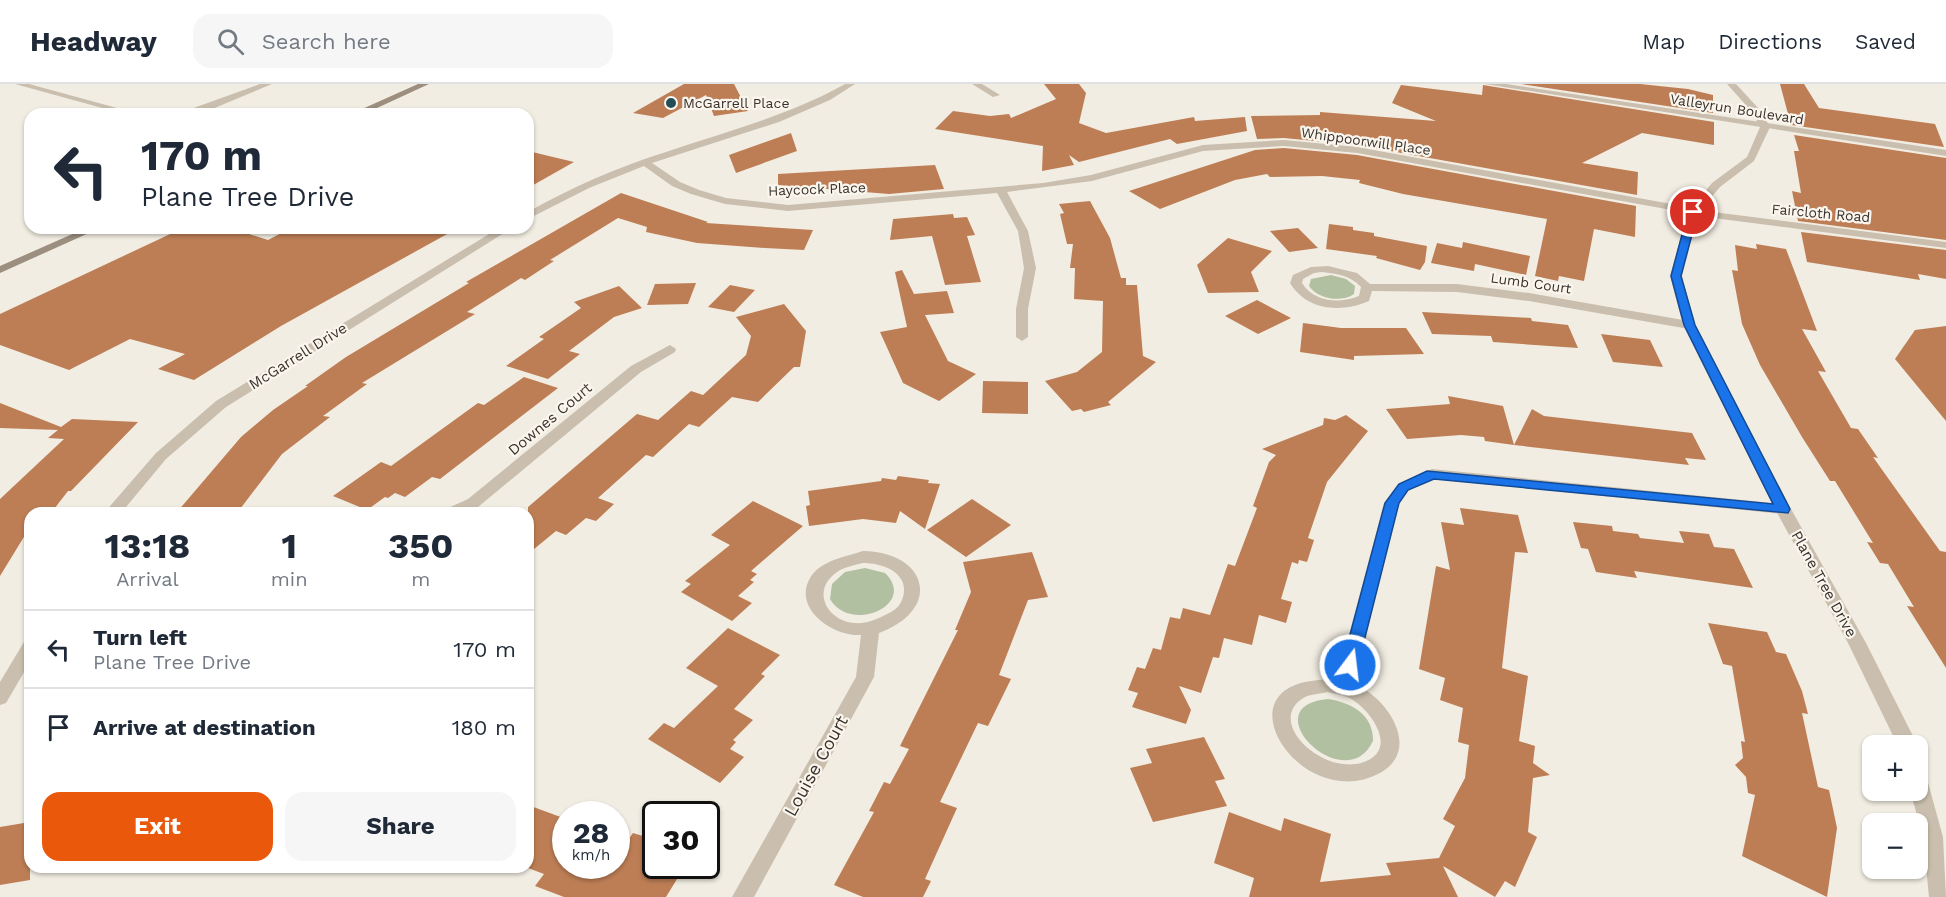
<!DOCTYPE html>
<meta charset="utf-8">
<style>
:root{--surface:#fff;--page:#f6f6f7;--text:#1f2937;--muted:#747a83;--line:#e0e1e3;--accent:#ea580c}
body{margin:0;font-family:"Work Sans",sans-serif;background:var(--page);color:var(--text);height:100vh;display:flex;flex-direction:column;font-size:22px;white-space:nowrap}
*{box-sizing:border-box;margin:0}
p{font-size:20px;color:var(--muted)}
.icon{flex:none;width:33px;height:33px;fill:none;stroke:currentColor;stroke-width:2;stroke-linecap:round;stroke-linejoin:round}
.map{position:relative;flex:1;overflow:hidden}
.drawer{position:absolute;left:24px;top:423px;width:510px;height:366px;display:flex;flex-direction:column;background:var(--surface);border-radius:18px;box-shadow:0 2px 4px #0004}
.drawer>*{flex:none}
.banner{position:absolute;left:24px;top:24px;width:510px;height:126px;border-radius:18px;box-shadow:0 2px 4px #0004;background:#fff;color:var(--text);overflow:hidden}
.tools{position:absolute;left:1862px;top:651px;display:grid;gap:12px}
.tools a{display:grid;place-items:center;width:66px;height:66px;border-radius:12px;background:var(--surface);box-shadow:0 2px 4px #0004;font-size:30px}
.speed{position:absolute;left:552px;top:717px;display:flex;gap:12px;font-size:30px;font-weight:700;text-align:center}
.speed>*{display:grid;place-content:center;width:78px;height:78px;border-radius:50%;background:var(--surface);box-shadow:0 2px 4px #0004;line-height:1}
.speed small{font-size:15px;font-weight:400}
.speed .limit{border:3px solid #111;border-radius:9px;background:#fff;color:#111}
.pin{position:absolute;display:grid;place-items:center;width:51px;height:51px;color:#fff;margin:-26px;border:3px solid #fff;border-radius:50%;box-shadow:0 2px 6px #0007}
.me{position:absolute;width:66px;margin:-33px;rotate:15deg;stroke-linejoin:round;filter:drop-shadow(0 0 4px #0008)}
.turn{display:flex;align-items:center;gap:21px;height:126px;padding:0 18px;font-size:27px}
.turn .icon{width:78px;height:78px;stroke-width:2.5}
.turn b{display:block;font-size:42px;line-height:51px}
.eta{display:flex;justify-content:space-evenly;align-items:center;height:102px;text-align:center}
.eta b{font-size:36px;font-weight:700;line-height:42px}
.cta{display:flex;gap:12px;margin-top:auto;padding:12px 18px}
.cta a{flex:1;height:69px;border-radius:18px;background:var(--accent);color:#fff;font-size:24px;font-weight:700;line-height:69px;text-align:center}
.cta a+a{background:var(--page);color:var(--text)}
ul{padding:0;list-style:none}
li{display:flex;align-items:center;gap:18px;height:78px;padding:0 18px;border-top:2px solid var(--line)}
li div{flex:1}
li b{display:block;font-size:22px}
li em{font-style:normal}
header{display:flex;align-items:center;gap:36px;box-sizing:border-box;height:84px;padding:0 30px;background:var(--surface);border-bottom:2px solid var(--line)}
header strong{font-size:28px}
nav{display:flex;gap:33px;margin-inline-start:auto;font-size:21px}
.search{width:420px;height:54px;background:var(--page);display:flex;align-items:center;gap:15px;box-sizing:border-box;padding:0 21px;border-radius:18px;color:var(--muted);font-size:22px}
.map>svg:first-child{display:block}
.green{fill:#b2c0a2}
.building{fill:#bd7e55}
.lines{fill:none;stroke-linecap:round;stroke-linejoin:round}
.minor{fill:#cabfae;fill-rule:evenodd}
.tertiary{fill:#cabfae;fill-rule:evenodd}
.secondary{fill:#9d8f7f;fill-rule:evenodd}
.route{fill:#1a73e8;stroke:#114b97;stroke-width:1.5}
.poi-dot{fill:#244d58;stroke:#faf6ee;stroke-width:2}
.labels{text-anchor:middle;stroke-width:4.5;stroke-linejoin:round;paint-order:stroke}
.far-poi-label{font-size:14px;fill:#39322c;stroke:#faf6ee;text-anchor:start}
.far-street-label{font-size:14px;fill:#39322c;stroke:#faf6ee}
.street-label{font-size:15px;fill:#39322c;stroke:#faf6ee}
.near-street-label{font-size:18px;fill:#39322c;stroke:#faf6ee}
</style>
<header>
<strong>Headway</strong>
<div class="search"><svg class="icon" aria-label="search" viewBox="0 0 24 24"><circle cx="10" cy="10" r="6"/><path d="M15 15l6 6"/></svg>Search here</div>
<nav><a>Map</a><a>Directions</a><a>Saved</a></nav>
</header>
<div class="map">
<svg width="1946" height="813" viewBox="0 0 1946 813">
<rect width="100%" height="100%" fill="#f2ede2"/>
<g class="green">
<path d="M1331,191L1346,195L1355,202L1354,210C1341,219 1318,215 1309,202L1311,195Z"/>
<path d="M865,484L885,489C918,521 850,550 830,515L832,500L845,488Z"/>
<path d="M1328,615C1352,619 1373,630 1373,657C1345,716 1250,622 1328,615Z"/>
</g>
<g class="building">
<path d="M684,0H734L748,27L714,32L706,11L663,34L633,29Z"/>
<path d="M1044,0H1079L1086,9L1079,39L1106,49L1194,33L1195,37L1245,33L1247,47L1177,60L1170,55L1079,78L1069,71L1074,81L1042,87L1043,62L935,45L953,27L990,32L1009,30L1011,34L1056,15Z"/>
<path d="M1521,0H1640L1688,5L1713,11V29Z"/>
<path d="M1780,0H1804L1819,24L1935,40L1944,63L1791,41Z"/>
<path d="M1401,1L1482,11L1483,1L1714,38V61L1642,49L1582,79L1638,88L1637,111L1357,61L1284,54L1257,55L1251,32L1320,31V28L1436,37L1392,19Z"/>
<path d="M791,49L797,67L736,89L729,71Z"/>
<path d="M1794,51L1946,74V156L1798,137L1792,107L1801,109L1794,67H1799Z"/>
<path d="M1284,64L1357,71L1636,122L1635,153L1594,145L1584,197L1559,192L1558,197L1535,192L1547,135L1403,110L1359,99L1360,96L1322,92L1270,93L1267,90L1235,96L1160,125L1129,107L1255,66Z"/>
<path d="M528,67L574,78L528,104Z"/>
<path d="M935,81L944,105L889,110L778,101V90Z"/>
<path d="M621,109L708,138L706,139L813,146L804,166L765,164L697,159L646,148L647,143L618,134L550,176L554,177L525,196L521,194L467,228L475,230L362,299L367,300L323,332L330,333L282,370L237,429L177,428L241,353L273,326L308,302H305L346,273L469,199L466,198Z"/>
<path d="M1090,117L1110,154L1121,194H1126V201H1137L1143,272L1156,278L1108,318L1111,321L1084,328L1081,325L1072,327L1045,297L1077,288L1102,268L1103,217L1074,215L1075,184H1070L1073,160H1067L1060,130L1064,129L1059,120Z"/>
<path d="M953,130L954,134L967,133L975,151L967,152L981,198L945,201L932,152L890,156L893,135Z"/>
<path d="M1329,140L1353,143V146L1374,149V152L1427,162L1425,178L1420,186L1376,174L1377,172L1326,165Z"/>
<path d="M183,144H230L268,156L291,144H458L281,242L194,296L158,285L185,270L130,255L69,286L0,261V230Z"/>
<path d="M1298,144L1318,164L1289,168L1270,147Z"/>
<path d="M1801,148L1946,166V195L1918,190L1920,196L1807,178Z"/>
<path d="M1228,154L1272,167L1251,188L1259,208L1208,209L1197,181Z"/>
<path d="M1463,158L1530,172L1526,191L1475,180L1474,187L1431,179L1437,159L1462,164Z"/>
<path d="M1756,160L1786,165L1817,247L1802,245L1826,288L1818,287L1851,344L1858,345L1878,374L1873,373L1940,467L1946,468V584L1907,522L1914,523L1888,480L1880,479L1867,458L1873,459L1835,397H1830L1802,353L1760,281L1742,240L1732,186L1738,187L1735,161L1757,165Z"/>
<path d="M902,186L914,210L947,207L954,229L925,231L948,277L976,290L939,317L903,299L880,248L907,243L895,188Z"/>
<path d="M696,199L688,220L647,221L655,200Z"/>
<path d="M730,201L755,206L734,228L708,223Z"/>
<path d="M619,202L642,224L614,233L569,267L580,270L548,295L506,282L544,255L539,253L581,224L574,218Z"/>
<path d="M1257,216L1291,234L1258,250L1225,232Z"/>
<path d="M784,220L806,247L800,283H794L758,318L732,313L699,343L689,340L653,373L646,371L598,414L614,420L596,437L586,434L566,451L556,447L528,470V423L637,330L658,336L691,307L703,311L746,271L751,252L736,233Z"/>
<path d="M1422,228L1531,234L1532,237L1568,241L1578,264L1493,258L1491,252L1432,250Z"/>
<path d="M1303,239L1341,244H1406L1424,270L1354,272V276L1300,268Z"/>
<path d="M1946,242V337L1895,275L1915,246Z"/>
<path d="M1601,250L1650,256L1663,283L1613,278Z"/>
<path d="M524,293L558,304L440,395L432,393L405,413L395,409L388,414L385,413L367,426L333,412L381,378L391,382L478,319L484,321Z"/>
<path d="M983,297L1028,298V330L982,329Z"/>
<path d="M1448,312L1503,322L1514,361L1485,357L1484,353L1461,351L1407,355L1386,325L1450,320Z"/>
<path d="M0,319L61,343L72,335L138,338L71,407H68L51,429H30V443L0,492V415L64,355L48,354L58,346L0,344Z"/>
<path d="M1532,325L1544,332L1692,349L1706,376L1685,374L1689,381L1514,361Z"/>
<path d="M1346,331L1368,347L1327,398L1308,454L1314,456L1307,478L1299,476L1298,480L1292,478L1281,515L1292,518L1286,539L1259,531L1252,561L1224,554L1219,574L1213,573L1201,609L1179,602L1191,626L1186,640L1132,623L1138,609L1128,606L1137,583L1145,585L1153,564L1161,566L1170,533L1180,535L1183,524L1210,531L1228,480L1235,482L1257,424L1253,422L1269,378L1276,371L1262,365L1323,341L1324,334L1335,336Z"/>
<path d="M898,392L929,396L928,399L940,400L925,445L900,427L896,439L863,435L809,442L806,422L810,421L808,407L881,397L882,394L896,396Z"/>
<path d="M972,415L1011,441L966,473L927,446Z"/>
<path d="M753,417L803,442L751,487L757,490L750,496L754,498L738,512L752,519L732,537L681,508L691,500L685,497L730,461L711,451Z"/>
<path d="M1460,424L1518,431L1528,469L1515,468L1502,584L1528,592L1519,657L1535,662L1533,679L1550,691L1533,694L1528,748L1537,753L1515,803L1505,797L1495,813L1443,782L1458,813H1249L1254,794L1214,779L1229,728L1281,747L1284,734L1331,750L1320,798L1391,791L1386,779L1439,774L1455,742L1443,735L1465,694L1469,661L1458,658L1463,624L1440,616L1445,594L1419,585L1436,482L1450,486L1441,438L1464,441Z"/>
<path d="M1573,438L1612,442L1613,447L1638,450L1640,454L1684,459L1679,447L1709,450L1714,463L1734,465L1753,504L1634,487L1637,494L1596,488L1588,465L1581,464Z"/>
<path d="M1032,468L1048,513L1028,516L999,591L1011,595L988,642L978,639L940,718L957,724L925,795L931,797L923,813H863L834,801L874,728L869,727L884,698L890,700L909,665L900,662L958,546H955L971,508L963,478Z"/>
<path d="M1708,539L1767,548L1776,568L1786,570L1802,607L1808,630L1802,629L1818,703L1829,706L1837,744L1827,813L1742,772L1755,711L1748,709L1746,693L1735,681L1743,674L1741,657L1745,658L1732,582L1723,580Z"/>
<path d="M728,544L780,571L761,590L765,592L734,625L753,636L733,656L736,658L730,665L744,673L720,699L648,655L664,639L674,644L718,602L686,584Z"/>
<path d="M1204,653L1225,695L1215,697L1227,722L1153,738L1130,684L1152,679L1146,665Z"/>
<path d="M528,721L566,735V782H616V773L633,749L656,756V782H685L666,813H564L535,802L544,790L528,784Z"/>
<path d="M30,738V796L0,801V743Z"/>
</g>
<g class="lines">
<g class="minor">
<path d="M15,0H29L139,30H124Z"/>
<path d="M260,0H272L205,28L177,30Z"/>
<path d="M845,0H855L830,16L779,38L652,79L680,98L699,106L726,114L788,121L1043,99L1091,91L1203,61L1284,56L1357,63L1721,129L1946,158V164L1721,135L1357,69L1284,62L1203,67L1092,97L1007,108L1028,147L1036,184L1028,225V253L1022,257L1016,253V225L1024,184L1018,147L997,109L788,127L725,120L691,110L672,102L644,82L589,104L528,135V128C572,103 618,83 666,68C727,47 788,32 845,0Z"/>
<path d="M972,0H982L1000,11L993,13Z"/>
<path d="M1485,0H1506L1946,66V72Z"/>
<path d="M499,144H512L226,323L166,375L121,429H104L156,369L216,317Z"/>
<path d="M1328,182L1357,189L1370,200H1457L1529,209L1689,237L1695,241L1689,245L1529,217L1457,208L1372,207L1369,217C1341,229 1307,227 1290,199L1293,191L1311,183ZM1322,188C1337,190 1350,191 1361,203L1359,212C1339,220 1314,218 1302,199L1303,195L1314,189Z"/>
<path d="M670,261L676,265L675,268L641,288L478,423L464,429H443L446,425L468,415L631,282Z"/>
<path d="M1432,385L1783,420L1791,425L1783,430L1434,395L1408,406L1399,419L1354,600C1386,612 1423,665 1380,689C1306,729 1226,615 1305,598C1317,596 1326,594 1337,596L1384,419L1398,400ZM1327,608C1336,610 1345,611 1353,616C1374,630 1399,668 1361,679C1320,690 1264,636 1305,613C1311,610 1320,610 1327,608Z"/>
<path d="M863,467C928,468 943,525 879,549L874,593L754,813H732L856,593L861,551C834,553 792,525 810,494C821,476 845,473 863,467ZM863,479C884,479 912,490 902,516C899,524 892,528 885,531C875,536 866,540 854,539C826,536 811,506 837,488C844,483 855,481 863,479Z"/>
<path d="M30,556V578L6,619L0,621V598L24,558Z"/>
</g>
<g class="tertiary">
<path d="M1727,0H1736L1759,25L1770,43L1754,77L1720,103L1698,129L1682,192L1695,241L1791,425L1866,559L1918,662L1917,663L1898,662L1848,559L1775,425L1683,241L1670,192L1688,128L1712,99L1747,73L1760,43L1752,28Z"/>
<path d="M1917,687L1924,689L1927,695L1943,753L1946,813H1929L1923,753L1910,706H1917Z"/>
</g>
<g class="secondary">
<path d="M418,0H429L364,30H351Z"/>
<path d="M86,144H100L0,189V182Z"/>
</g>
</g>
<path class="route" d="M1693,125L1698,128L1681,192L1695,241L1790,425L1788,429L1434,395L1408,406L1399,419L1358,581L1350,587L1344,585L1342,581L1385,419L1399,400L1427,387L1773,420L1684,241L1671,192L1688,128Z"/>
<circle class="poi-dot" cx="671" cy="19" r="6"/>
<g class="labels">
<g class="far-poi-label">
<text x="683" y="24">McGarrell Place</text>
</g>
<g class="far-street-label">
<text transform="translate(1737 25) rotate(9)" y="5">Valleyrun Boulevard</text>
<text transform="translate(1366 57) rotate(8)" y="5">Whippoorwill Place</text>
<text transform="translate(817 105) rotate(-2)" y="5">Haycock Place</text>
<text transform="translate(1821 129) rotate(5)" y="5">Faircloth Road</text>
<text transform="translate(1531 199) rotate(8)" y="5">Lumb Court</text>
</g>
<g class="street-label">
<text transform="translate(298 272) rotate(-32)" y="5">McGarrell Drive</text>
<text transform="translate(550 335) rotate(-40)" y="5">Downes Court</text>
<text transform="translate(1824 500) rotate(61)" y="5">Plane Tree Drive</text>
</g>
<g class="near-street-label">
<text transform="translate(816 682) rotate(-61)" y="6">Louise Court</text>
</g>
</g>
</svg>
<div class="tools">
<a>+</a>
<a>−</a>
</div>
<div class="speed"><div>28<small>km/h</small></div><div class="limit">30</div></div>
<div class="pin" style="left:1693px;top:128px;background:#d93025"><svg class="icon" aria-label="arrive" viewBox="0 0 24 24"><path d="M6 21V4h12l-3 4 3 4H6"/></svg></div>
<svg class="me" style="left:1350px;top:581px" viewBox="-20 -20 40 40"><circle r="17" fill="#1a73e8" stroke="#fff" stroke-width="3"/><path d="M0-11L8 9 0 5-8 9z" fill="#fff"/></svg>
<div class="banner">
<div class="turn"><svg class="icon" aria-label="left" viewBox="0 0 24 24"><path d="M17 20v-9H6M10 6l-5 5 5 5"/></svg><div><b>170 m</b>Plane Tree Drive</div></div>
</div>
<section class="drawer">
<div class="eta">
<div><b>13:18</b><p>Arrival</p></div>
<div><b>1</b><p>min</p></div>
<div><b>350</b><p>m</p></div>
</div>
<ul>
<li><svg class="icon" aria-label="left" viewBox="0 0 24 24"><path d="M17 20v-9H6M10 6l-5 5 5 5"/></svg><div><b>Turn left</b><p>Plane Tree Drive</p></div><em>170 m</em></li>
<li><svg class="icon" aria-label="arrive" viewBox="0 0 24 24"><path d="M6 21V4h12l-3 4 3 4H6"/></svg><div><b>Arrive at destination</b></div><em>180 m</em></li>
</ul>
<div class="cta"><a>Exit</a><a>Share</a></div>
</section>
</div>
